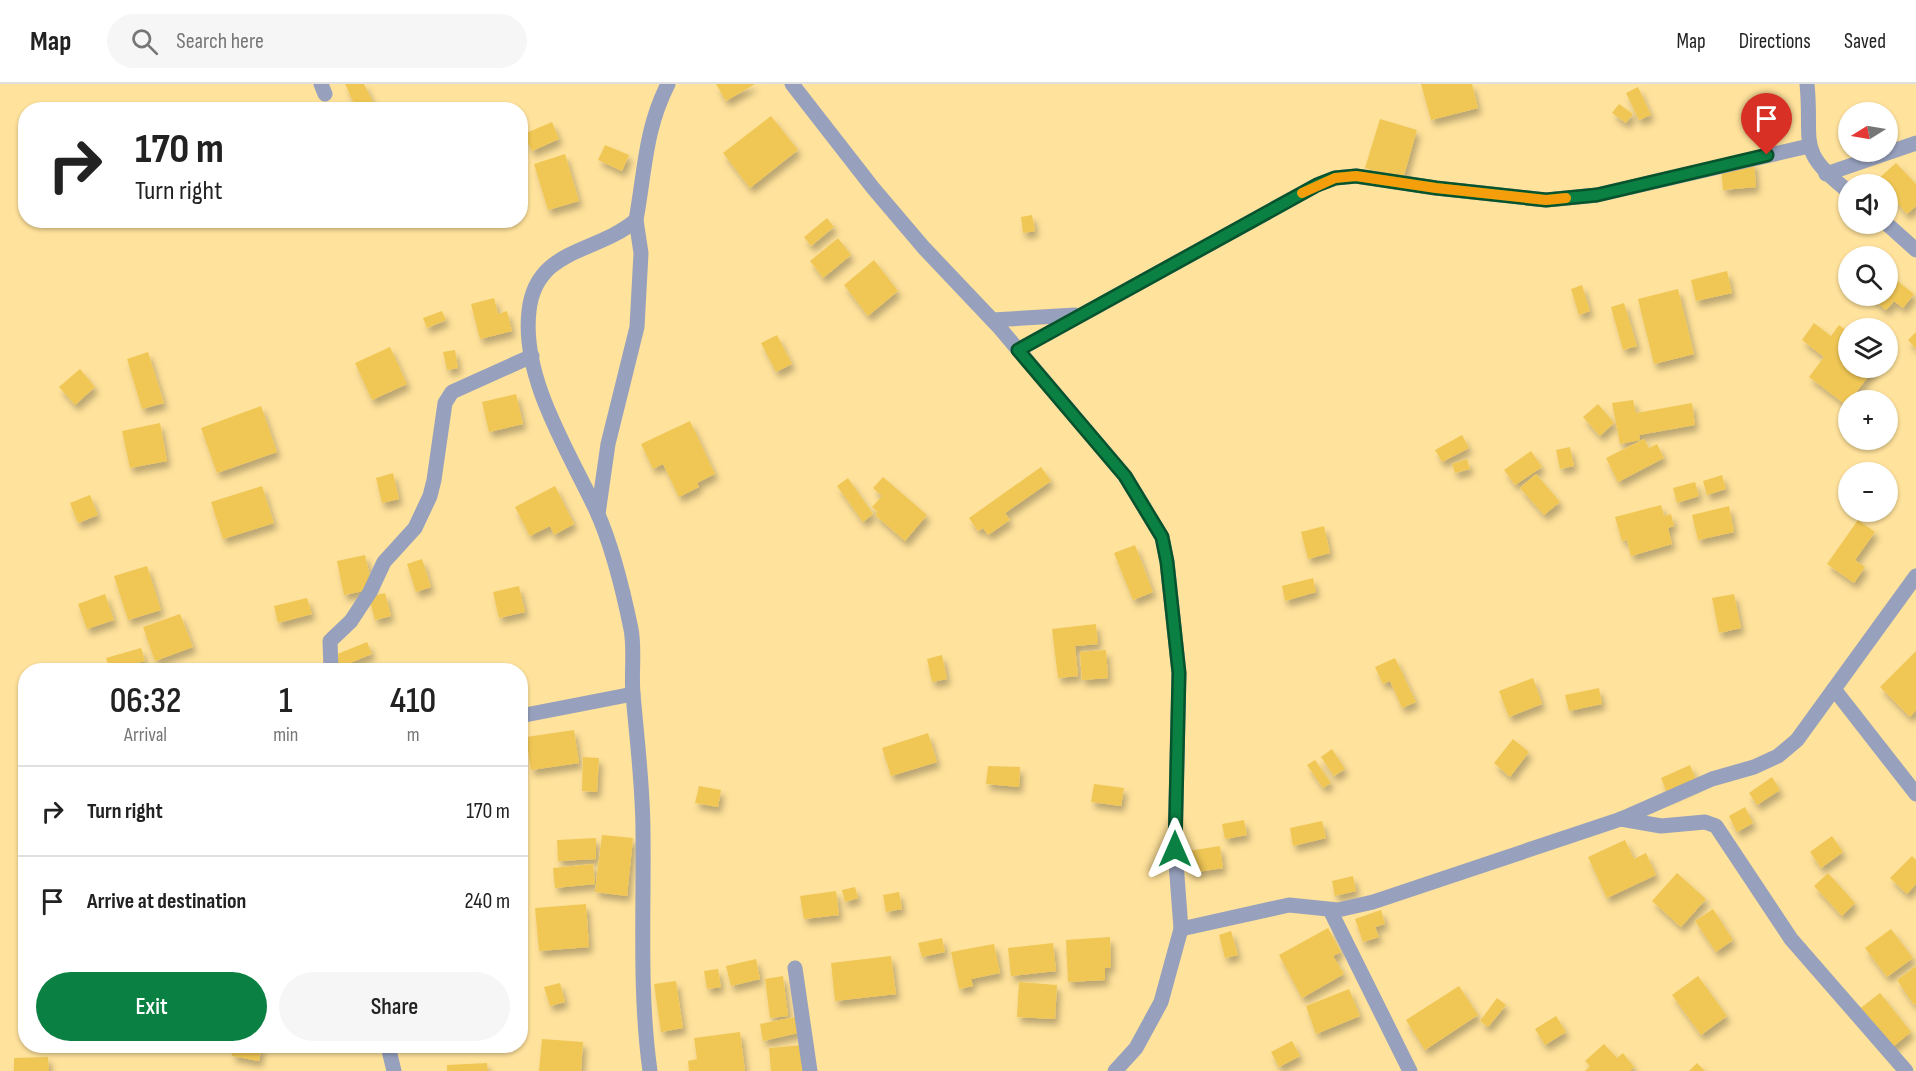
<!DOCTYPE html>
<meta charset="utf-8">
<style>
:root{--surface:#fff;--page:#f6f6f6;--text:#222;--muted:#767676;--line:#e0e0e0;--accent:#0b8043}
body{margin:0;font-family:"Sofia Sans Condensed",sans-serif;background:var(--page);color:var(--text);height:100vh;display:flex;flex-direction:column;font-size:22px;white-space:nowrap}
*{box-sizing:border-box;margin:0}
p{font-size:20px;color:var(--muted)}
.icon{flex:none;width:33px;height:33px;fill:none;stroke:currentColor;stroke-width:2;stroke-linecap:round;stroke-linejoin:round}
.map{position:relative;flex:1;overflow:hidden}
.details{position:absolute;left:18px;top:579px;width:510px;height:390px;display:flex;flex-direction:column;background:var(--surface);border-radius:24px;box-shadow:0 2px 4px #0004}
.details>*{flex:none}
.guide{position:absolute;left:18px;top:18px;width:510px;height:126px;border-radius:24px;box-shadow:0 2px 4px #0004;background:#fff;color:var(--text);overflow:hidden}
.needle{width:39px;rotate:259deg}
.controls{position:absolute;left:1838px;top:18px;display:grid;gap:12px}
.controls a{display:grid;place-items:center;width:60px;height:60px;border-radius:50%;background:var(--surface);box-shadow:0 2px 4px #0004;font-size:30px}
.pin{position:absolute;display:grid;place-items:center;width:51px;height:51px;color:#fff;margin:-62px -26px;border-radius:50% 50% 50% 0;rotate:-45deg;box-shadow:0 0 6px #0007}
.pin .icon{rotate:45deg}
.me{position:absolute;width:66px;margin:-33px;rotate:0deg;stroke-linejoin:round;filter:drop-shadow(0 0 4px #0008)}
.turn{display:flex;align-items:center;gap:21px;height:126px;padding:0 18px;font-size:27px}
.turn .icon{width:78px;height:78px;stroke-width:2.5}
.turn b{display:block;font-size:42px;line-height:51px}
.eta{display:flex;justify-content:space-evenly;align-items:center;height:102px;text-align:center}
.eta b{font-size:36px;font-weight:600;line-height:42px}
.primary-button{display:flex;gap:12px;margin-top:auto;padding:12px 18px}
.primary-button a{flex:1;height:69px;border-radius:36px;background:var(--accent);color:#fff;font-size:24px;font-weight:600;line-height:69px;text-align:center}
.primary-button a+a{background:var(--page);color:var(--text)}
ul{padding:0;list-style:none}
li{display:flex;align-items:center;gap:18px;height:90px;padding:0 18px;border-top:2px solid var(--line)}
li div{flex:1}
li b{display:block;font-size:22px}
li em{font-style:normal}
header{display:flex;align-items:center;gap:36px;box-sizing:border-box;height:84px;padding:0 30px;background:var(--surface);border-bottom:2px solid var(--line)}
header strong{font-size:28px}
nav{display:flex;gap:33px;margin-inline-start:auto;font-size:21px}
.search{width:420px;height:54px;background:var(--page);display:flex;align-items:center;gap:15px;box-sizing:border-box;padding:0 21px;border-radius:33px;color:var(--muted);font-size:22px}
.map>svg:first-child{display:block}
.building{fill:#f0c755;filter:url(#shadow)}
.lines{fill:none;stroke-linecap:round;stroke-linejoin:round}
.street{stroke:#97a1bd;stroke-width:15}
.route-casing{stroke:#07532c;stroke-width:15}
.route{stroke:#0b8043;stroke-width:10}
.slow{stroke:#f59e0b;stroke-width:10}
</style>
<header>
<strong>Map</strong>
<div class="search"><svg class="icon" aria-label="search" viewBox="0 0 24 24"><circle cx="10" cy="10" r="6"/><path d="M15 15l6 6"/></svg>Search here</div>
<nav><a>Map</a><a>Directions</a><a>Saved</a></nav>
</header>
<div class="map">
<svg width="1916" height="987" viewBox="0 0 1916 987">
<defs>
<filter id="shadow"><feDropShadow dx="3.5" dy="6" stdDeviation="3" flood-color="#0004"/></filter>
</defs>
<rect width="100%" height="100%" fill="#ffe29b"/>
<g class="building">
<path d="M345,0H364L377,26H357Z"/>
<path d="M716,0H755L726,17Z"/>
<path d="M1421,0H1472L1478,24L1431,36Z"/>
<path d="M1638,3L1651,31L1639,36L1626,9Z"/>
<path d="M1619,20L1633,30L1626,39L1612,29Z"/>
<path d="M771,32L798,66L750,104L723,69Z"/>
<path d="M1380,35L1417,46L1403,95L1365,84Z"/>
<path d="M552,38L559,55L532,67L524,50Z"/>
<path d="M605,61L629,71L622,87L598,76Z"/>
<path d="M565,70L579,117L548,126L534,80Z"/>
<path d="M1754,78L1756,103L1723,106L1721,81Z"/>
<path d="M1896,79L1916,100V122L1907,130L1887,107V100H1881L1877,96Z"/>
<path d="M1032,131L1035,147L1023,149L1021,133Z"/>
<path d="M827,134L834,143L811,162L804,153Z"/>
<path d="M838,154L851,171L823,194L810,177Z"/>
<path d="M874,176L898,207L868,232L844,201Z"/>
<path d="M1727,187L1732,209L1696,217L1691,196Z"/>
<path d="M1887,189L1914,210L1903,224L1894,217L1886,226L1868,212H1887Z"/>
<path d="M1582,201L1590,227L1579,231L1571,205Z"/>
<path d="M1678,205L1694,270L1654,280L1638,215Z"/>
<path d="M494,214L498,230L507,227L512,247L480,255L471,220Z"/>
<path d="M1624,219L1637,262L1623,266L1611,223Z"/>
<path d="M442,227L446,236L427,244L423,234Z"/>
<path d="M1814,239L1831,252L1839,241L1848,248V284H1875L1846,321L1809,293L1824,273L1802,256Z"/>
<path d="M1916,248V265L1908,256Z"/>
<path d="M777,251L792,280L776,288L761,259Z"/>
<path d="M390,263L407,300L372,316L355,279Z"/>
<path d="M455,266L458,284L447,286L443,268Z"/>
<path d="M148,268L164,319L142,325L127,275Z"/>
<path d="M80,285L95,303L75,321L59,303Z"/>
<path d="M516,310L523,340L489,348L482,318Z"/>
<path d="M1633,316L1636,329L1692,319L1695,341L1639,351L1640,356L1620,360L1612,319Z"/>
<path d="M1598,320L1614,339L1600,352L1583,333Z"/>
<path d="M261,322L277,368L217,389L201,344Z"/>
<path d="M690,337L715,390L697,399L699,403L679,413L663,380L653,385L641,360Z"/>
<path d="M160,339L167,377L130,384L122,347Z"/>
<path d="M1462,351L1469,364L1442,378L1435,366Z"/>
<path d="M1644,355L1649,364L1657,360L1664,374L1618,398L1606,374Z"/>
<path d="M1570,363L1574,382L1560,385L1556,366Z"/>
<path d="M1531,367L1542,383L1515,401L1504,386Z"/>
<path d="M1467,375L1470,385L1455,389L1452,380Z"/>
<path d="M1041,383L1051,397L1005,429L1010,436L988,451L983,444L978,447L969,434Z"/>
<path d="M393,389L399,415L382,419L376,394Z"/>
<path d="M1536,390L1560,418L1544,431L1520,404Z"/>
<path d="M1722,391L1726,405L1707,411L1703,397Z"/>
<path d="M883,393L927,431L905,457L875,431L878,428L872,423L882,412L873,404Z"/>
<path d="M848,394L873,430L863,438L837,402Z"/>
<path d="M1695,398L1699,412L1677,419L1673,404Z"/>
<path d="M262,402L274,439L223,455L211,418Z"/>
<path d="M555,402L574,440L554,451L550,442L530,452L515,423Z"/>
<path d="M90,411L98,431L78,439L70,419Z"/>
<path d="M1661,421L1664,432L1671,430L1674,442L1668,444L1672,460L1631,472L1627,456L1622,457L1615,433Z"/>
<path d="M1729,422L1734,448L1698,456L1692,431Z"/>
<path d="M1858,436L1875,448L1855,476L1865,483L1854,499L1827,480Z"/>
<path d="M1324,442L1330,469L1308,475L1301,448Z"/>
<path d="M1135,461L1153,508L1133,516L1114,469Z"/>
<path d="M365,471L373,505L344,511L337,477Z"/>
<path d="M422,475L431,503L416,508L407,480Z"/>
<path d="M147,482L161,526L128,536L114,492Z"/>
<path d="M1313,494L1316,508L1285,517L1282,502Z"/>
<path d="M519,502L525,528L499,534L493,508Z"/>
<path d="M385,509L391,532L375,536L369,513Z"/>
<path d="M105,510L114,536L87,545L78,520Z"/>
<path d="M1734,510L1741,544L1719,549L1712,514Z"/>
<path d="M307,514L312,530L278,539L274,522Z"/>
<path d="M180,530L193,563L155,577L143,543Z"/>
<path d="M1096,540L1098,560L1075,562L1078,592L1058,594L1052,545Z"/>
<path d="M367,558L372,570L340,583L335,571Z"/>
<path d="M141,564L145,577L110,586L106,574Z"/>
<path d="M1106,566L1108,594L1082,596L1080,568Z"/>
<path d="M1916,567V626L1910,633L1880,603Z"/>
<path d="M942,571L947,595L932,598L927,575Z"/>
<path d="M1395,574L1416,618L1402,624L1390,597L1383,600L1375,583Z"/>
<path d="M1533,594L1542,620L1509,633L1499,607Z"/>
<path d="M1599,604L1602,620L1569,627L1565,611Z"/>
<path d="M574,646L579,679L531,686L526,653Z"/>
<path d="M928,649L937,678L891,692L882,664Z"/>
<path d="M1513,655L1529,668L1510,693L1494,679Z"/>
<path d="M1332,665L1345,685L1334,692L1321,673Z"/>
<path d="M583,673L599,674L597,708L582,707Z"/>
<path d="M1315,676L1331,699L1323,704L1307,681Z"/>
<path d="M1690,681L1697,698L1668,711L1661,694Z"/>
<path d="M988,682L1020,683L1019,703L986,700Z"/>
<path d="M1772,693L1780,706L1757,721L1749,709Z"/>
<path d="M1094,700L1124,704L1121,722L1091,718Z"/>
<path d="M699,702L721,706L718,723L695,719Z"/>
<path d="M1745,723L1753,739L1737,748L1729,732Z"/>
<path d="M1244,736L1247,751L1225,755L1222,740Z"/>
<path d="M1322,737L1326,754L1293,762L1290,744Z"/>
<path d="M602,751L633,754L627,812L595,808Z"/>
<path d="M1832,752L1843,768L1821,784L1810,768Z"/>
<path d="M596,754V775L558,777L557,756Z"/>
<path d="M1625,756L1634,775L1646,769L1656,791L1607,814L1588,773Z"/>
<path d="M1220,762L1223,784L1191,789L1188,767Z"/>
<path d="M1912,772L1916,776V800L1907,810L1890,794Z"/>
<path d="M593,780L595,800L555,804L553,784Z"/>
<path d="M1677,789L1706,815L1681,843L1652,817Z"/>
<path d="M1828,789L1855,819L1842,832L1814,802Z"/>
<path d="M1353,792L1356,807L1335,812L1332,797Z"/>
<path d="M855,803L858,814L845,818L842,806Z"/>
<path d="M836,807L839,831L804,835L800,812Z"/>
<path d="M899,808L902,825L886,828L883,811Z"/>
<path d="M586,820L589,863L539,867L535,824Z"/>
<path d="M1713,825L1733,856L1716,868L1695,837Z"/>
<path d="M1381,826L1385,840L1375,843L1379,853L1363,858L1355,835Z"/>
<path d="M1328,844L1341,868L1333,872L1344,890L1302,914L1279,871Z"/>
<path d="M1891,845L1913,874L1887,893L1865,864Z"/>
<path d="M1231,847L1238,871L1225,874L1219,851Z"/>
<path d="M1110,853L1111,883L1105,884V896L1068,898L1066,856Z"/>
<path d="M942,854L945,868L922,873L918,859Z"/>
<path d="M1053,859L1056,887L1011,892L1008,864Z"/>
<path d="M994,860L1000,889L971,895L973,902L959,905L951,868Z"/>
<path d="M891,872L896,910L835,917L831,879Z"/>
<path d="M756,875L760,895L731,902L726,882Z"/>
<path d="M1916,882V920L1914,921L1897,896Z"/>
<path d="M718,885L721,903L707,905L704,887Z"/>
<path d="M783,892L788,932L770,934L765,895Z"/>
<path d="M1698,892L1727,932L1701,951L1672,911Z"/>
<path d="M676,897L683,944L661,948L654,900Z"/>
<path d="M1019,898L1057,901L1055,935L1017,933Z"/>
<path d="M560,899L565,918L550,922L544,903Z"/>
<path d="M1459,902L1478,931L1425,966L1406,936Z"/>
<path d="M1349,905L1360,932L1316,950L1306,922Z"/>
<path d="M1880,909L1911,948L1889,966L1858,926Z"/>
<path d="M1497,914L1506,921L1488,943L1480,937Z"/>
<path d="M1556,932L1566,948L1545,961L1535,945Z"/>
<path d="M795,933L798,949L763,957L760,940Z"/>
<path d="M740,948L745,987H689L688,977L697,975L694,954Z"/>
<path d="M542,955L583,958L581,987H539Z"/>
<path d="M1292,957L1300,972L1279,983L1271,968Z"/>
<path d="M1604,960L1617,974L1623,969L1634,983L1630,987H1585L1590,982L1585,977Z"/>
<path d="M802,961L805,987H771L769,964Z"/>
<path d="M233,962H262L259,977L232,972Z"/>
<path d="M48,973L49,987H14V974Z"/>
<path d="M487,979L488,987H447V981Z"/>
<path d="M1697,979L1705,987H1689Z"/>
</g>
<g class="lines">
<g class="street">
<path d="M321,0L325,10"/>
<path d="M792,0L873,104L924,164L998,242L1125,392L1162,453L1167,478L1179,589L1175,765L1181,845L1161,918L1136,964L1115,987"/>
<path d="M1807,0C1813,59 1795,66 1848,107"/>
<path d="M1826,90L1916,59"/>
<path d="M1887,140L1916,166"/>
<path d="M993,236L1075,231"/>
<path d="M1018,266L1317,101L1335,94L1356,92L1436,104L1546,116L1597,111L1809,62"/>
<path d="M598,430L608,360L637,243L641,169L636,136"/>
<path d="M331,586L330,557L351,537L370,508L384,478L415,444L430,412L434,396L445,319L452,308L532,272"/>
<path d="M1834,605L1916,710"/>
<path d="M520,632L633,610"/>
<path d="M1621,735L1661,742L1705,738L1716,742L1791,855L1906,987"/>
<path d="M1330,826L1410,987"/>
<path d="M1181,845L1289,821L1338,826L1373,818L1621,735L1712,695L1754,683L1778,672L1797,656L1916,492"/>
<path d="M795,884L810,987"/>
<path d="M388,962L394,987"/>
<path d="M650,987C639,908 644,829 643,749C643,702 637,657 633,610C631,589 635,566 631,545C623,506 613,464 597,428C570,369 521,295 529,227C536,163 597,170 636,136C645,87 645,45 668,0"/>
</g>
</g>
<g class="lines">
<g class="route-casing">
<path id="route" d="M1175,765L1179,589L1167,478L1162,453L1125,392L1018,266L1317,101L1335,94L1356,92L1436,104L1546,116L1597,111L1767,71"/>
</g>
<use href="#route" class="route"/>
<path class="slow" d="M1302,109L1335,94L1356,92L1436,104L1546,116L1566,114"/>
</g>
</svg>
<div class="controls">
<a><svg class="needle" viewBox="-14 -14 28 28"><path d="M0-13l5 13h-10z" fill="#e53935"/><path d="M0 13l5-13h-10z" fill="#767676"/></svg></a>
<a><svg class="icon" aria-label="sound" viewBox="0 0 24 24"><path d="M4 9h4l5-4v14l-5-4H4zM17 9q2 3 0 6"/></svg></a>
<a><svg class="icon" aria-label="search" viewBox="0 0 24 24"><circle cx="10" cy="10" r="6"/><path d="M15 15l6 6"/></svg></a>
<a><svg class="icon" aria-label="layers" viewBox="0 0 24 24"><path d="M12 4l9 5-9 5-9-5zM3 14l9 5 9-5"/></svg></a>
<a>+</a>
<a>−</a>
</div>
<div class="pin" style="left:1767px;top:71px;background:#d93025"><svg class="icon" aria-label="arrive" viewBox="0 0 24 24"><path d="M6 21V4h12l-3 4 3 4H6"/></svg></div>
<svg class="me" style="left:1175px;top:765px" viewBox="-20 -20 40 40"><path d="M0-17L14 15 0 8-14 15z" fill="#0b8043" stroke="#fff" stroke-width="4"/></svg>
<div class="guide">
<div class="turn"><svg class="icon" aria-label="right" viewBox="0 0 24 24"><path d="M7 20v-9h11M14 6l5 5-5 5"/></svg><div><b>170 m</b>Turn right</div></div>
</div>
<section class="details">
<div class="eta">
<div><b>06:32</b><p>Arrival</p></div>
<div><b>1</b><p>min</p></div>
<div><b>410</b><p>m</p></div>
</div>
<ul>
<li><svg class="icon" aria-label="right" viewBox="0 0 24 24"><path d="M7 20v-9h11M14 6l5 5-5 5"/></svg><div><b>Turn right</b></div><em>170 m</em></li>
<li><svg class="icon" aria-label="arrive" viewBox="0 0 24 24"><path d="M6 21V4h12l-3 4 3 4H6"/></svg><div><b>Arrive at destination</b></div><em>240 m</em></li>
</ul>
<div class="primary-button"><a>Exit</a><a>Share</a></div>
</section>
</div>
